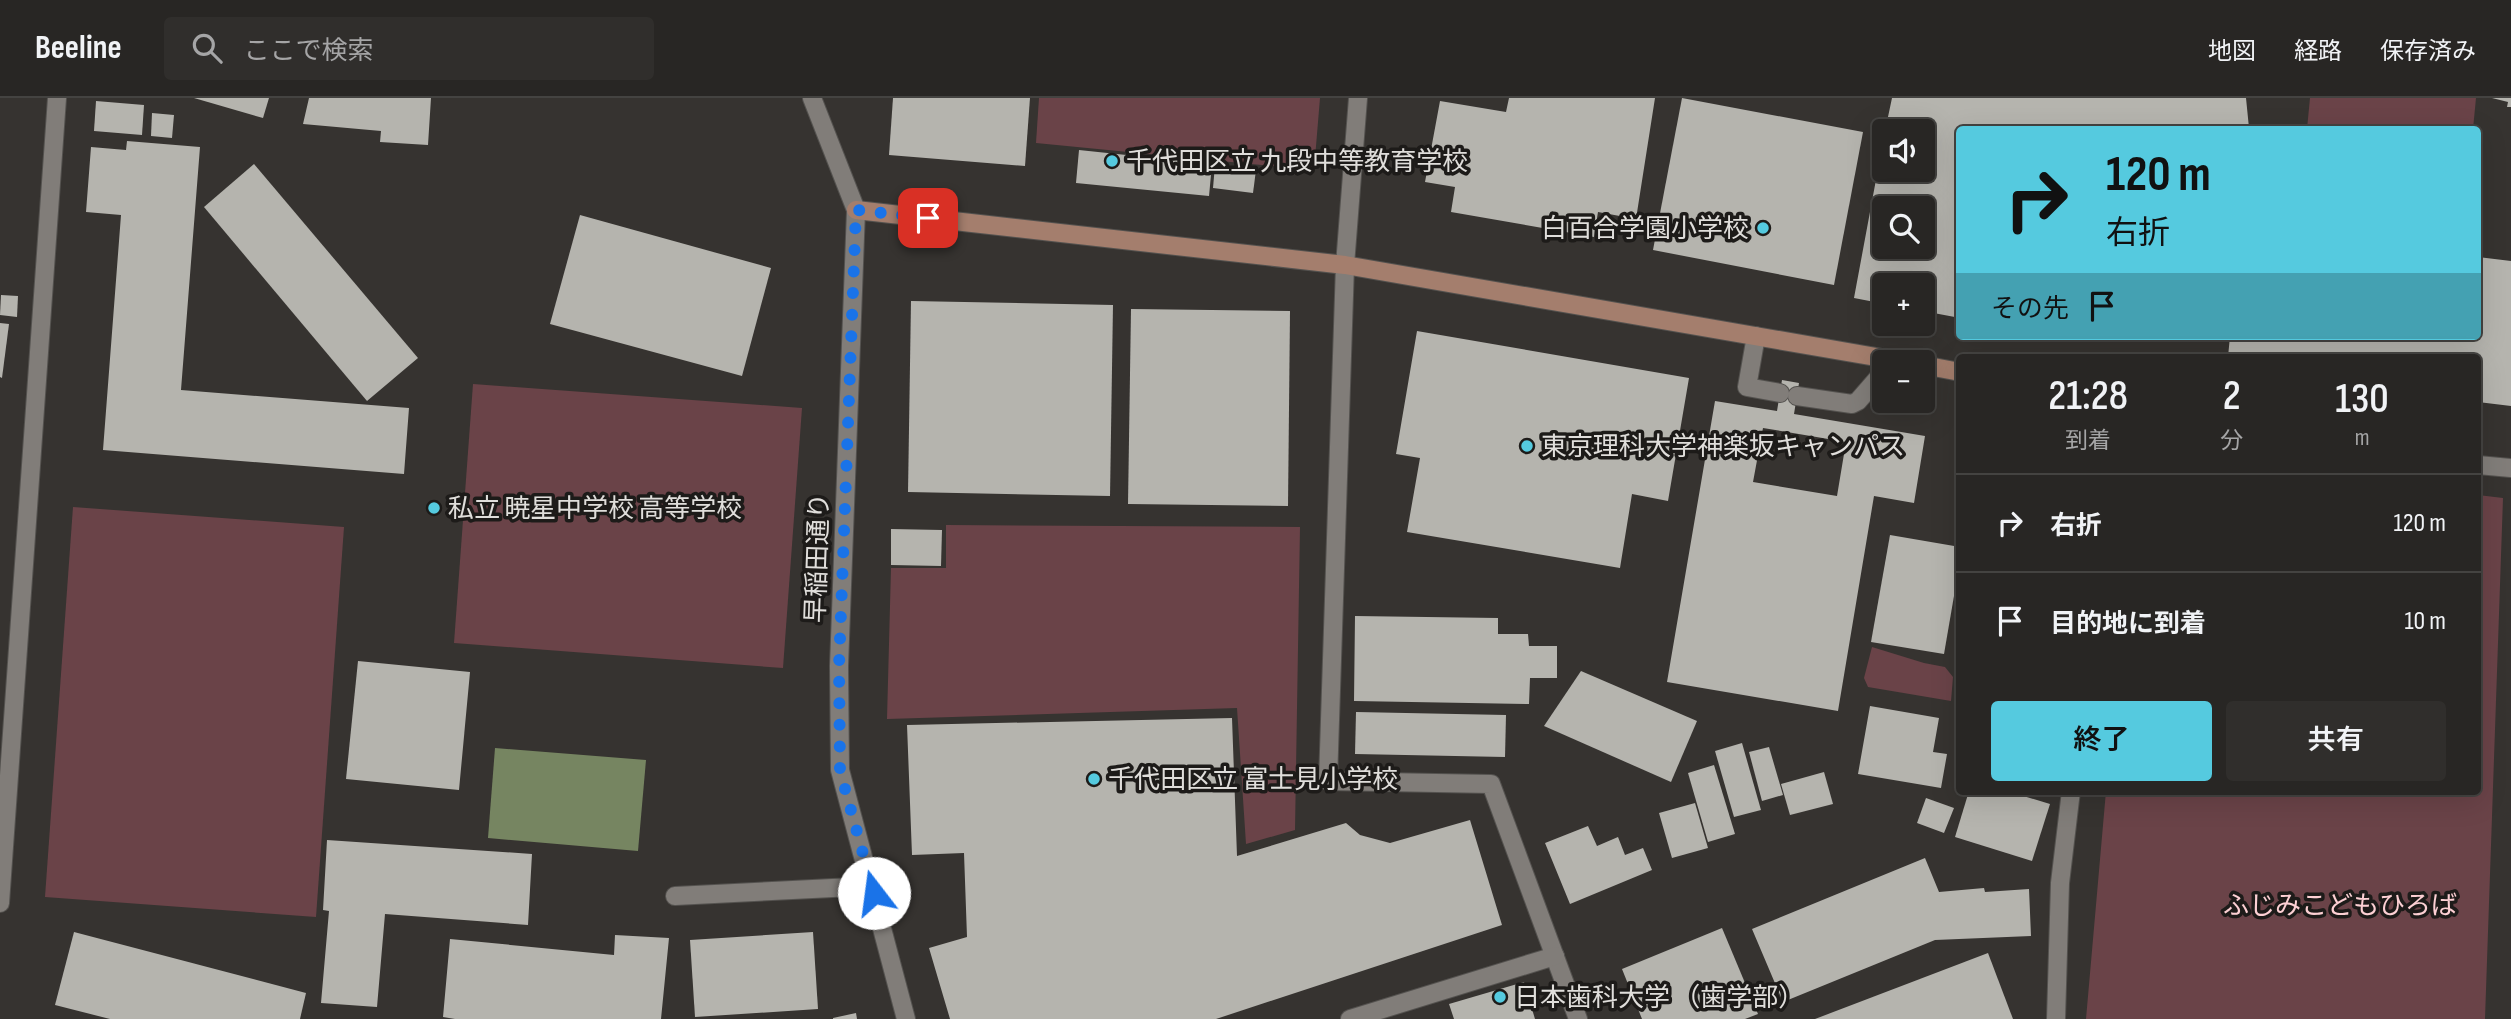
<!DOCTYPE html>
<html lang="ja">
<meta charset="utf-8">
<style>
:root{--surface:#282624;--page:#302e2c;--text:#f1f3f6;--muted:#a5a5a6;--line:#444341;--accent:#55cadf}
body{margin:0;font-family:"Sofia Sans Condensed","Noto Sans JP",sans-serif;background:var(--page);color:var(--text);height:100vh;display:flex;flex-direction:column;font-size:26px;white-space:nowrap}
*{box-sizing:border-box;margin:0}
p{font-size:23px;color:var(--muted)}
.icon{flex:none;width:38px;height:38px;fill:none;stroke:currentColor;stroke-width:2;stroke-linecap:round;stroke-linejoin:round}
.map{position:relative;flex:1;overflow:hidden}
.side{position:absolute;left:1956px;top:256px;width:525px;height:441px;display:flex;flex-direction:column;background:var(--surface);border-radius:7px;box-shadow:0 7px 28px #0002,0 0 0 2px var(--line)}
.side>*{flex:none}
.guide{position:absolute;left:1956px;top:28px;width:525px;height:214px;border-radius:7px;box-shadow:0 7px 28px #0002,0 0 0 2px var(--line);background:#55cadf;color:#111;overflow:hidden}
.tools{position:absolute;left:1872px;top:21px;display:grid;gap:14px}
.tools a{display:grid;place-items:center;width:63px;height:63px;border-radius:7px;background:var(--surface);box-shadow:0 7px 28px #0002,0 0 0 2px var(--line);font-size:35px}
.pin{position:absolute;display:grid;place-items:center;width:60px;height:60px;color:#fff;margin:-30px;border-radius:14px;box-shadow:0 4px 10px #0006}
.me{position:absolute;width:77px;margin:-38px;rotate:345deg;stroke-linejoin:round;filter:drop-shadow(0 0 5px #0008)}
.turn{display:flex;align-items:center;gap:24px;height:147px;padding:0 35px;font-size:32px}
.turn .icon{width:91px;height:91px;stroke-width:2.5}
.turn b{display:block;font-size:49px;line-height:60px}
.then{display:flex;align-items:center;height:66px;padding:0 35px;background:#0003;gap:14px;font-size:26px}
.eta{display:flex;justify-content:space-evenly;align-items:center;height:119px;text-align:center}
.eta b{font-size:42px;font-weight:600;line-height:49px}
.primary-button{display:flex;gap:14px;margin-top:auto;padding:14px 35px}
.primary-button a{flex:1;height:80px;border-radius:7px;background:var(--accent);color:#111;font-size:28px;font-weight:600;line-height:80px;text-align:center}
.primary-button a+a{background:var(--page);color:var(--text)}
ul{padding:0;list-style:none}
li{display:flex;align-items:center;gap:21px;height:98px;padding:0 35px;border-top:2px solid var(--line)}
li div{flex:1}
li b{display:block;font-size:26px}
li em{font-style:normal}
header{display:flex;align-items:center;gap:42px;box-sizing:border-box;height:98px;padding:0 35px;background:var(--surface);border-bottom:2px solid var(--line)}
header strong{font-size:33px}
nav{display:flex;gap:38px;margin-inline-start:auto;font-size:24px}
.search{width:490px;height:63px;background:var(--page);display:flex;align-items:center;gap:18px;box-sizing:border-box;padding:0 24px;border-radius:7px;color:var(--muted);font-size:26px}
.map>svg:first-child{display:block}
.green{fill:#6a4348}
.water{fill:#768561}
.building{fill:#b5b4ae;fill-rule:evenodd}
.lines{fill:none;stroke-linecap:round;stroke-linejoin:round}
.lane-casing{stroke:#54524f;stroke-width:20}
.street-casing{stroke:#54524f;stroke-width:20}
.secondary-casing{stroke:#54524f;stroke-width:20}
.lane{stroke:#817d79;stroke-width:18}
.street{stroke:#817d79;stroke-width:18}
.secondary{stroke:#a47e6d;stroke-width:18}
.route{stroke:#1a73e8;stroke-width:12;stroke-dasharray:0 21.6}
.poi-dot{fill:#55cadf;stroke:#1d1b19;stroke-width:2.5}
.labels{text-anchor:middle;stroke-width:7;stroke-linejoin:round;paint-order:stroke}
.poi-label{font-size:26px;fill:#e0dedb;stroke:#1d1b19;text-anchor:start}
.street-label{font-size:26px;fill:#e0dedb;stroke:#1d1b19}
.park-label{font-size:26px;fill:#fdd0d4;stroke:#1d1b19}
</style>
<header>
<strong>Beeline</strong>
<div class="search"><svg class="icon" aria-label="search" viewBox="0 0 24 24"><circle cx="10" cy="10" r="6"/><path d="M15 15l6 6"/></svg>ここで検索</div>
<nav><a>地図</a><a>経路</a><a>保存済み</a></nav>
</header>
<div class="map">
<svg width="2511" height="921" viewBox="0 0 2511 921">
<rect width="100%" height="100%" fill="#363330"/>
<g class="green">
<path d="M1039,0H1320L1314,72L1036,45Z"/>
<path d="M2310,0H2476L2473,31H2307Z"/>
<path d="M473,286L802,310L783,570L454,545Z"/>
<path d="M2478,397L2503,400L2485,921H2086L2106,693H2478Z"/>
<path d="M73,409L344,429L316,819L45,799Z"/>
<path d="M946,427L1300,429L1295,732L1246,746L1237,610L887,621L891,470H946Z"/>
<path d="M1872,549L1924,565L1945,569L1953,579L1951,603L1868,589L1864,580Z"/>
</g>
<path class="water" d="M495,650L646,662L638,753L488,740Z"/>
<g class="building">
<path d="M194,0H269L263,20Z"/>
<path d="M309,0H431L428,47L380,44L381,33L303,26Z"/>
<path d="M893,0H1030L1025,68L889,57Z"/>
<path d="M1509,0H1655L1636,121L1598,114L1594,139L1451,114L1455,89L1425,84L1440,3L1506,14Z"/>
<path d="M1682,0L1863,34L1834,187L1653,152Z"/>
<path d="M1892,0H2246L2249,30L1960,32V220L1923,213V187H1885V206L1854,200L1883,44L1885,72H1923V33H1885ZM1885,110H1923V149H1885Z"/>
<path d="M2492,0H2511V9H2507L2508,4Z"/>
<path d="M96,3L144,7L142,37L94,33Z"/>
<path d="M152,15L174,17L172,40L151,38Z"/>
<path d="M127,43L200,49L181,292L409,310L404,376L103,352L121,117L86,114L91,49L126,52Z"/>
<path d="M1079,52L1212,66L1209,98L1076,85Z"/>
<path d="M254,66L418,260L367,303L204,109Z"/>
<path d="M1215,67L1256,72L1253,95L1213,90Z"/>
<path d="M580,117L771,170L742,278L550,226Z"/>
<path d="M2478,159L2511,163V308L2478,304V259H2228L2230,238H2478Z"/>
<path d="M1,197L18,198L17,219L0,217Z"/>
<path d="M911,203L1113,207L1110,398L908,394Z"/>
<path d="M1131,211L1290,213L1288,408L1128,406Z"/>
<path d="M0,225L9,226L2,280L0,279Z"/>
<path d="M1417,233L1689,280L1668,403L1632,396L1620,470L1407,434L1420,360L1396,356Z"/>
<path d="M2060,238H2085L2081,243Z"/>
<path d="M1782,282L1799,285L1794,316L1925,338L1914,405L1874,398L1838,613L1667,584L1715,303L1777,313ZM1763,330L1846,344L1837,398L1753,384Z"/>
<path d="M891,431L942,432L941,468L891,467Z"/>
<path d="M1890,437L1960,449V463L1944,556L1871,544Z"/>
<path d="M1355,518L1498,520V536H1528L1529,548H1557V580H1530L1529,606L1354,603Z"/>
<path d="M358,563L470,574L459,692L346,681Z"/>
<path d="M1581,573L1697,623L1671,684L1544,628Z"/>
<path d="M1870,608L1939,620L1933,654L1947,656L1941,690L1858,676Z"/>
<path d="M1356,614L1506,617L1505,659L1355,656Z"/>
<path d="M1232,620L1237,758L1346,725L1360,737L1390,745L1470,722L1502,827L1216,921H950L929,850L967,839L964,755L912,757L907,627Z"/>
<path d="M1959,630H1960V649L1955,647Z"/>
<path d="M1742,645L1761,712L1734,719L1715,653Z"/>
<path d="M1769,649L1783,697L1762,703L1749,654Z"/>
<path d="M1714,667L1735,736L1708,744L1688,675Z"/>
<path d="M1824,674L1833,706L1790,717L1781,686Z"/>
<path d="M1969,693H2007L2050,706L2032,763L1955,739Z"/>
<path d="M1926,700L1954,710L1944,735L1917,725Z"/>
<path d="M1695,705L1708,750L1672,760L1659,715Z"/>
<path d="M1588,728L1597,748L1618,739L1625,757L1643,750L1652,772L1570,806L1545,745Z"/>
<path d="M327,742L532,756L528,827L385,816L377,909L321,905L329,813L323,812Z"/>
<path d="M1925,760L1939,794L1984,790L1985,794L2029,791L2031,838L1935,842L1783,904L1752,831Z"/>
<path d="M1722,830L1758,916L1745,921H1642L1622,871Z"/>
<path d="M74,834L306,895L300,921H110L55,907Z"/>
<path d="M813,834L818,911L695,919L690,842Z"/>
<path d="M615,837L669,840L661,921H455L443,919L450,841L614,857Z"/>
<path d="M1988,855L2013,921H1815Z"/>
<path d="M1524,884L1535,921H1454L1449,906Z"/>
<path d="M856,915L857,921H833V920Z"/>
</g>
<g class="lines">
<g class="lane-casing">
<g id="lane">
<path d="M1756,238L1747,289L1780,295"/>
<path d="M1797,298L1852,306L1858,303L1885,272"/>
<path d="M675,798L853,789L874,795"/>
</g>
</g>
<g class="street-casing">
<g id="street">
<path d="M812,0L856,112L839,568L840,672L906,921"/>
<path d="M1358,0L1345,167L1328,683L1491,686L1578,921"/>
<path d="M2478,367L2511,370"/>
<path d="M0,805L57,0"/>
<path d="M1350,921L1555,858"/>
<path d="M2056,921L2060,785L2071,693"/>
</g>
</g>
<g class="secondary-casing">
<g id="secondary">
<path d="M856,112L1345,167L1905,264"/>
<path d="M1923,267L1960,274"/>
</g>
</g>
<use href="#lane" class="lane"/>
<use href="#street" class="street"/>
<use href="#secondary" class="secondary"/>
</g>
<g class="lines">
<path class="route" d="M874,795L840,673L839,568L856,112L928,120"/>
</g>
<g class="poi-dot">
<circle cx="1112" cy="63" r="7"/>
<circle cx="1763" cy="130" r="7"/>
<circle cx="1527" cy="348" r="7"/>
<circle cx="434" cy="410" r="7"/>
<circle cx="1094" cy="681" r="7"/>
<circle cx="1500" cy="899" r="7"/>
</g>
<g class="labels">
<g class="poi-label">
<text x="1126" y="72">千代田区立 九段中等教育学校</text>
<text x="1749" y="139" text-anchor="end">白百合学園小学校</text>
<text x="1541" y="357">東京理科大学神楽坂キャンパス</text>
<text x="448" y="419">私立 暁星中学校 高等学校</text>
<text x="1108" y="690">千代田区立 富士見小学校</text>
<text x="1514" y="908">日本歯科大学 （歯学部）</text>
</g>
<g class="street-label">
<text transform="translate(817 460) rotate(-88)" y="9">早稲田通り</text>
</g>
<g class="park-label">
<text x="2340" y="816">ふじみこどもひろば</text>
</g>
</g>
</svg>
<div class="tools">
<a><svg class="icon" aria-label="sound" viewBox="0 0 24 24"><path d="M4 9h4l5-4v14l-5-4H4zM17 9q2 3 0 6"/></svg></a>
<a><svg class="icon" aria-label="search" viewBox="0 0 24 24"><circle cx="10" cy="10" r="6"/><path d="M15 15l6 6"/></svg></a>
<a>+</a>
<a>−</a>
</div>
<div class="pin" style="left:928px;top:120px;background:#d93025"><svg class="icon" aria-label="arrive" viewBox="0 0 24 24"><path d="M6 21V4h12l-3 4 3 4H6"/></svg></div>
<svg class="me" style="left:874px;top:795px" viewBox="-20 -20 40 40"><circle r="19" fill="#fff"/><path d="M0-13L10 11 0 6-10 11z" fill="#1a73e8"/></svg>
<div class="guide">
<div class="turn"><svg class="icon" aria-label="right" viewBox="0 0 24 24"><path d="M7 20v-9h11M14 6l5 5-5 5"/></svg><div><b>120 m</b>右折</div></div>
<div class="then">その先<svg class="icon" aria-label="arrive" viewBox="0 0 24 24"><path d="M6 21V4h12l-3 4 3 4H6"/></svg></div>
</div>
<section class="side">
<div class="eta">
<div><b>21:28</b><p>到着</p></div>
<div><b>2</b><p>分</p></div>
<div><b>130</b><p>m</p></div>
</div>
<ul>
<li><svg class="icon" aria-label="right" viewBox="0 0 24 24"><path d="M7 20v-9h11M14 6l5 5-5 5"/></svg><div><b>右折</b></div><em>120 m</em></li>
<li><svg class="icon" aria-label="arrive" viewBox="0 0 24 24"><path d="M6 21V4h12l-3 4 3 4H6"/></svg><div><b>目的地に到着</b></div><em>10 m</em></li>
</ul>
<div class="primary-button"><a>終了</a><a>共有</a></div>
</section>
</div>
